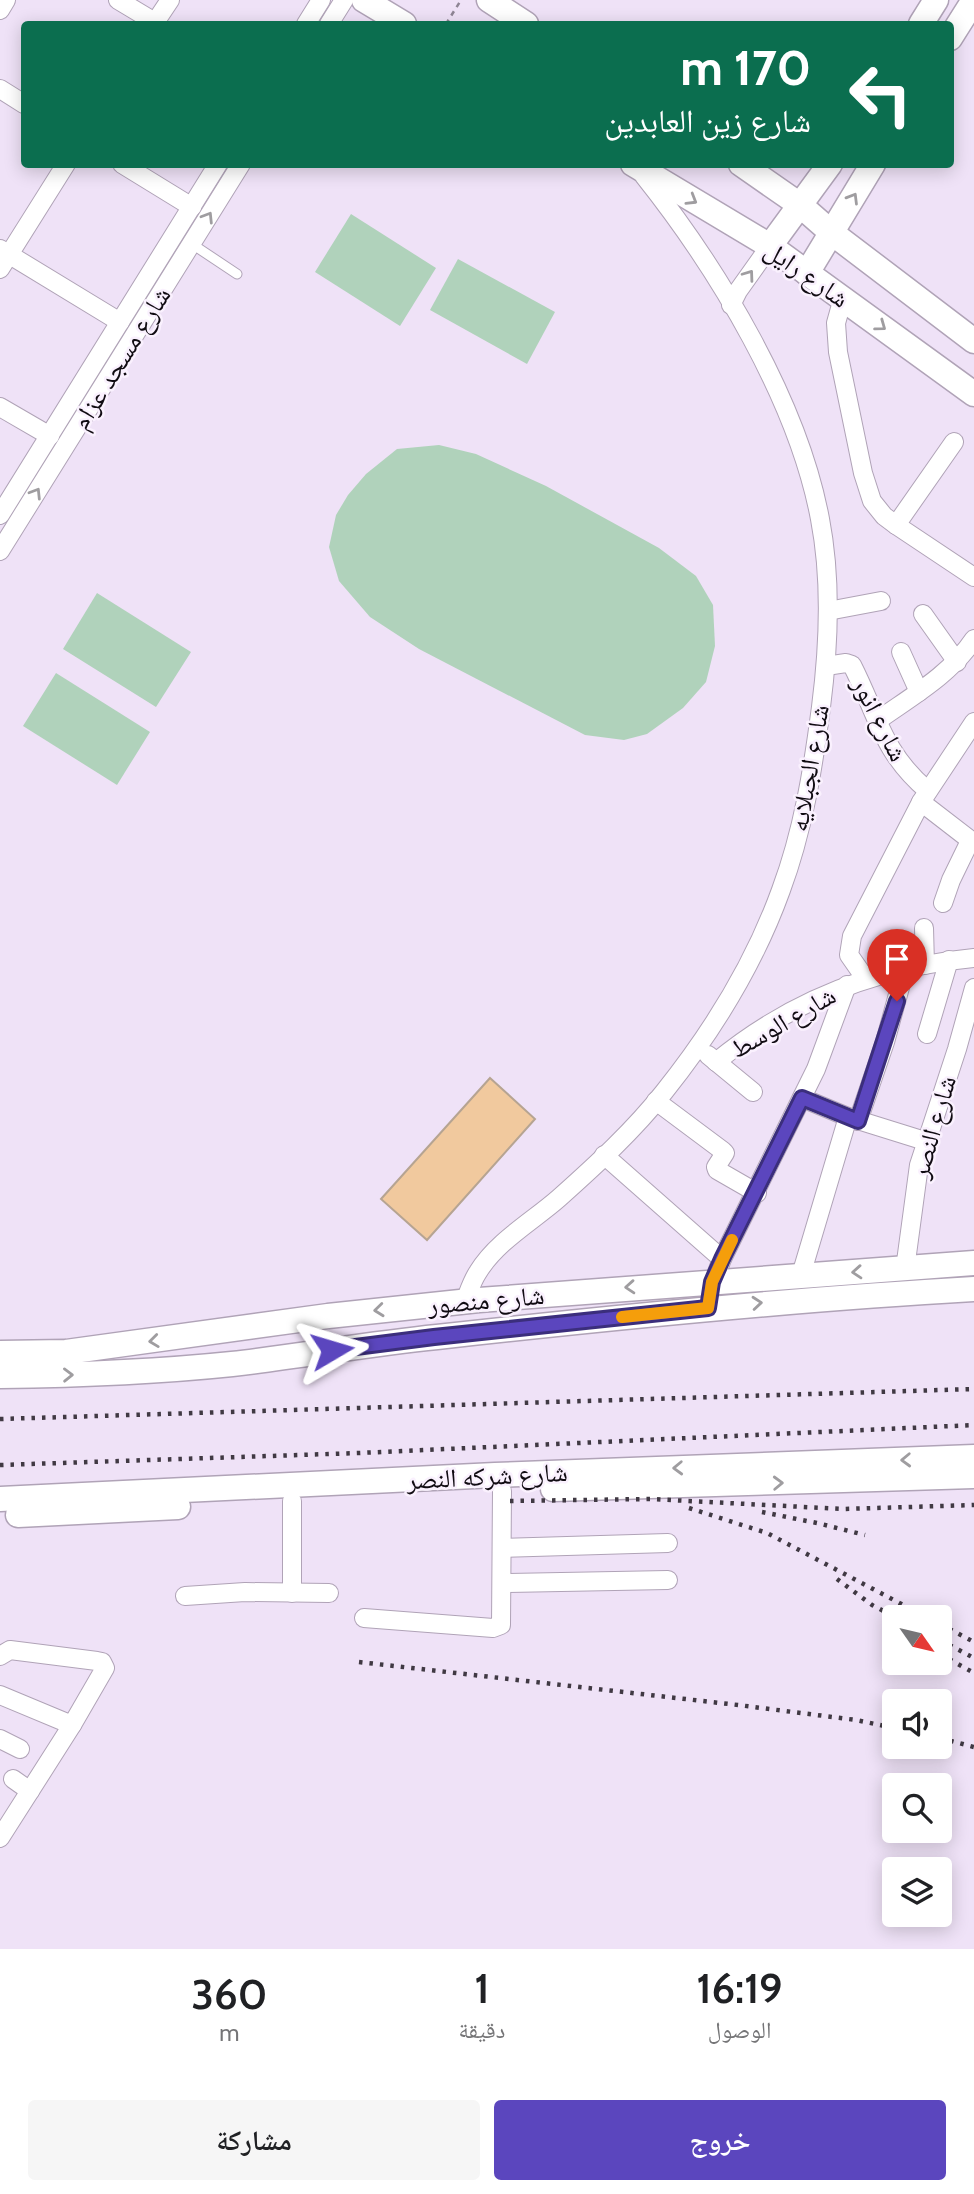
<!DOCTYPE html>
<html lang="ar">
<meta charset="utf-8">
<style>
:root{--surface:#fff;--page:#f6f6f6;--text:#202124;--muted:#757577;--accent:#5b46be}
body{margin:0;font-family:Cabin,"Noto Naskh Arabic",sans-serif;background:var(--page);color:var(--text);direction:rtl;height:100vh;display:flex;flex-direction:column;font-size:26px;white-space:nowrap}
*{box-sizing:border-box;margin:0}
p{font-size:23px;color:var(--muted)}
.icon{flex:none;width:38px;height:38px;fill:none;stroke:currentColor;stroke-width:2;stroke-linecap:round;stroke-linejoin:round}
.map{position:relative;height:1949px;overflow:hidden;direction:ltr}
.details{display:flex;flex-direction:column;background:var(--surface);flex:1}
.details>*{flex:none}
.top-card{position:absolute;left:21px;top:21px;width:933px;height:147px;border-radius:7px;box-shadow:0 4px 18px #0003;direction:rtl;background:#0b6e4f;color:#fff;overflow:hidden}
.needle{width:46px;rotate:124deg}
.buttons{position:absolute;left:882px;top:1605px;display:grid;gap:14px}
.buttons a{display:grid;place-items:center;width:70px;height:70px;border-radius:7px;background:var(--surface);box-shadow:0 4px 18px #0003;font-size:35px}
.pin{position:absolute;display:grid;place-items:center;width:60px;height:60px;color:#fff;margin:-72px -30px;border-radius:50% 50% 50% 0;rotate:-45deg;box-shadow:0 0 7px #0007}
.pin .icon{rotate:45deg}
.me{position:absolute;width:77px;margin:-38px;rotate:83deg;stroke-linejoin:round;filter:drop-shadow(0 0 5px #0008)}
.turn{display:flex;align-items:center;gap:24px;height:147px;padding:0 28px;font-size:32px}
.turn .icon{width:91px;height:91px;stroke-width:2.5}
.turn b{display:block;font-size:49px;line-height:60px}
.eta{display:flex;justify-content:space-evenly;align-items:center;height:119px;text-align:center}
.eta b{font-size:42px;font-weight:600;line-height:49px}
.action{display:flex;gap:14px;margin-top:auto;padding:14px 28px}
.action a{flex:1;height:80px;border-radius:7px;background:var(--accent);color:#fff;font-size:28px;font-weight:600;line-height:80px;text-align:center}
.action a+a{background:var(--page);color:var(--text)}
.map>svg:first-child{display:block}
.green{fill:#b0d2bb}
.building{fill:#f1c99e;stroke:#b6a492;stroke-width:2}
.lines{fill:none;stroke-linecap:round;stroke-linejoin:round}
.lane-casing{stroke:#b0a3b7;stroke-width:11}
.street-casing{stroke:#b0a3b7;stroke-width:20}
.secondary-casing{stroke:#b0a3b7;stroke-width:27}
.path{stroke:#8e8594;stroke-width:2.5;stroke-dasharray:5 5;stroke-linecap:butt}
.lane{stroke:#fff;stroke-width:9}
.street{stroke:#fff;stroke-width:18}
.secondary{stroke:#fff;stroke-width:24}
.rail{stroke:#403943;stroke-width:4.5;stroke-dasharray:3.5 7;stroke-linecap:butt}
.oneway{stroke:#9f9da0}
.route-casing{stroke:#3b2e7c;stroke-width:18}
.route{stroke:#5b46be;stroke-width:12}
.slow{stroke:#f59e0b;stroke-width:12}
.labels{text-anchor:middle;stroke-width:5;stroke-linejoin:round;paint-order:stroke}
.street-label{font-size:26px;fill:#100b12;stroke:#faf1fe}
</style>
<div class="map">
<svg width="974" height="1949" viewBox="0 0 974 1949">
<rect width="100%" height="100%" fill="#efe2f7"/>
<g class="green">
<path d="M351,214L436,268L400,326L315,272Z"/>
<path d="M458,259L555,312L527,364L430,310Z"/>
<path d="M439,445L476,454L546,486L659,548L696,576L713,605L715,646L706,682L683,708L647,734L624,740L585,735L419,649L370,617L339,581L329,547L336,515L348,495L366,474L397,449Z"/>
<path d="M97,593L191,652L156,707L63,649Z"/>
<path d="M56,673L150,732L117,785L23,726Z"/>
</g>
<path class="building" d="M490,1078L535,1119L427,1240L381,1199Z"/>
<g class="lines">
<g class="lane-casing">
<path id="lane" d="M189,242L237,274"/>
</g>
<g class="street-casing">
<g id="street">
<path d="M118,0L158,24"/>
<path d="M0,10L6,0"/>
<path d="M154,24L170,0"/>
<path d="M306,24L321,0"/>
<path d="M329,24L344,0"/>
<path d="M0,89L24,104"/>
<path d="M122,164L192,207"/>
<path d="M0,249L120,322"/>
<path d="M0,269L66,164"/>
<path d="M843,298L836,323L838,352L863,473L872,501L884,516L896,525L974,577"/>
<path d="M731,305L738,291L770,246"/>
<path d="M0,407L50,436"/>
<path d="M0,515L218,164"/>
<path d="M896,525L954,442"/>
<path d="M0,551L241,164"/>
<path d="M828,611L881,601"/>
<path d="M923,614L957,662"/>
<path d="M901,652L919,692"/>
<path d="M826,666L846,663L852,665C878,716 882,752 928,791"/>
<path d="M877,721C912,696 950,675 974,639"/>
<path d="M921,802L974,843"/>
<path d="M943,903L951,880L970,841"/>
<path d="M924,928L925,965"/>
<path d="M865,978L849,955L852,936L921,802L974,722"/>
<path d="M927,1034L949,960"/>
<path d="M708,1055L753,1092"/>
<path d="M716,1062C791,1000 878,967 974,958"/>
<path d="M802,1098L848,1117L925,1141"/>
<path d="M656,1101L723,1151L725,1153L716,1167L717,1170L757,1193"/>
<path d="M858,1121L885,1042L905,969"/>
<path d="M604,1155L722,1259"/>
<path d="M905,1269L919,1165L957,1049L974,988"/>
<path d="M801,1275L848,1117"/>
<path d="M710,1291L722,1259L816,1069L847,985"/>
<path d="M465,1301C469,1291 472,1281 478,1272C497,1241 533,1221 559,1198C596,1165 634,1130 664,1092C712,1032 755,962 781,890C803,831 813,769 821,707C829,645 832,581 820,519C798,401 718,269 644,176"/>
<path d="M502,1548L668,1543"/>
<path d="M502,1583L668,1580"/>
<path d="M292,1593V1501"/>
<path d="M185,1596L245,1592L329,1593"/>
<path d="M364,1618L493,1628L501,1625L502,1491"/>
<path d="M0,1656L10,1650L97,1661L102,1662L105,1668L72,1725L0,1838"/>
<path d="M0,1695L72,1725"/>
<path d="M0,1739L20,1749"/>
<path d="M13,1779L30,1791"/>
</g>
</g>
<g class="secondary-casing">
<g id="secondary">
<path d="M364,0L404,24"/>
<path d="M489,0L526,24"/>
<path d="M921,24L936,0"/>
<path d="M950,38L974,0"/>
<path d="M633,164L770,246L974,394"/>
<path d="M741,164L800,205L832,233L974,341"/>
<path d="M770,246L830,164"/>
<path d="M807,273L873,164"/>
<path d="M0,1353L66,1352L328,1316L479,1300L974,1263"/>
<path d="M0,1376C78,1375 155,1372 232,1364C301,1356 368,1344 437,1337C616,1317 794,1299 974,1289"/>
<path d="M553,1489L974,1476"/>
<path d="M0,1499L495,1475L974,1457"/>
<path d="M18,1515L178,1507"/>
</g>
</g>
<path class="path" d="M446,24L461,0"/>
<use href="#lane" class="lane"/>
<use href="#street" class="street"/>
<use href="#secondary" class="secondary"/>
<g class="rail">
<path d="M0,1419L974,1389"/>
<path d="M0,1465L359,1453L974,1425"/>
<path d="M510,1501L651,1499L843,1509L974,1505"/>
<path d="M689,1508L767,1533L926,1617"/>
<path d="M762,1512L817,1523L865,1535"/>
<path d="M837,1579L872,1605L895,1617"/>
<path d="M940,1624L974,1642"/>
<path d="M940,1640L974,1658"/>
<path d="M940,1654L974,1673"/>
<path d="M359,1662L738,1705L856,1720L894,1728"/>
<path d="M940,1738L974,1747"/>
</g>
</g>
<defs><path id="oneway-chevron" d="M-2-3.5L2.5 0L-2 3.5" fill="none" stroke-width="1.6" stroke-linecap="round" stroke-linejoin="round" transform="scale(1.75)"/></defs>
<g class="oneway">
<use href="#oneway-chevron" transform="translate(853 198) rotate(-59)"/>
<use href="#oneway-chevron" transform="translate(692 200) rotate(31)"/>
<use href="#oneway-chevron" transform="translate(208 217) rotate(-58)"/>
<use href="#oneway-chevron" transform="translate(749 275) rotate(-54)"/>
<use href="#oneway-chevron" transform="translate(881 326) rotate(36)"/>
<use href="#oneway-chevron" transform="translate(36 493) rotate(-58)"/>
<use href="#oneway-chevron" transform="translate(857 1272) rotate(176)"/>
<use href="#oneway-chevron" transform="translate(630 1287) rotate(176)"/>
<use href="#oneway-chevron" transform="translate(757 1303) rotate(-5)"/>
<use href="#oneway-chevron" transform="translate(379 1310) rotate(174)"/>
<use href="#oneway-chevron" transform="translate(154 1341) rotate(173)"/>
<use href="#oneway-chevron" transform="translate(68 1375) rotate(-1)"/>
<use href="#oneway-chevron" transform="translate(906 1460) rotate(178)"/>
<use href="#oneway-chevron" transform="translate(678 1468) rotate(178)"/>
<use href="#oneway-chevron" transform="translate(778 1483) rotate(-2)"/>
</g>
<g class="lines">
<g class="route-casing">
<path id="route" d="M332,1350L434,1337L708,1308L712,1282L722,1259L802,1098L858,1121L897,1001"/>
</g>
<use href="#route" class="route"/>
<path class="slow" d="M622,1317L708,1308L712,1282L732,1240"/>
</g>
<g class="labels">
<g class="street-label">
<text transform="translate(807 274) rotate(35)" y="9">شارع رايل</text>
<text transform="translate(121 358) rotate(-58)" y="9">شارع مسجد عزام</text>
<text transform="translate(880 719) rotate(63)" y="9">شارع انور</text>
<text transform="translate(809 768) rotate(-80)" y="9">شارع الجبلايه</text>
<text transform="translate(783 1022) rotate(-30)" y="9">شارع الوسط</text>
<text transform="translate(933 1127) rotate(-74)" y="9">شارع النصر</text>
<text transform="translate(486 1300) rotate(-5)" y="9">شارع منصور</text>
<text transform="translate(487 1476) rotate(-3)" y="9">شارع شركه النصر</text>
</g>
</g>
</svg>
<div class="buttons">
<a><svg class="needle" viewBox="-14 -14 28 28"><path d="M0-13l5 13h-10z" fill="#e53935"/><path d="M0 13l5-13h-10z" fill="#757577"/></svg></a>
<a><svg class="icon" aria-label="sound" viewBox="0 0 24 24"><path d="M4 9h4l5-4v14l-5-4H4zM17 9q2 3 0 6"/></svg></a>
<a><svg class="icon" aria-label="search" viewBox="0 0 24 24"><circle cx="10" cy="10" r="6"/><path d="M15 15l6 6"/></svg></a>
<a><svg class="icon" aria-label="layers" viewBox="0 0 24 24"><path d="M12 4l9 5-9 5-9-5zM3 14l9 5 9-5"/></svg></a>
</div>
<div class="pin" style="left:897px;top:1001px;background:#d93025"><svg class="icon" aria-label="arrive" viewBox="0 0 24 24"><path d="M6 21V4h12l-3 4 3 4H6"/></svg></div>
<svg class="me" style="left:332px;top:1350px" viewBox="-20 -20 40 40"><path d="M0-17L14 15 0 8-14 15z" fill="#5b46be" stroke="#fff" stroke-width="4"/></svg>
<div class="top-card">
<div class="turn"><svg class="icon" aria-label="left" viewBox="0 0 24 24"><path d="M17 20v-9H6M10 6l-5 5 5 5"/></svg><div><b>170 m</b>شارع زين العابدين</div></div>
</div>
</div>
<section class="details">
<div class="eta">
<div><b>16:19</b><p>الوصول</p></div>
<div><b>1</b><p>دقيقة</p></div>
<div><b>360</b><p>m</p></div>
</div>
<div class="action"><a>خروج</a><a>مشاركة</a></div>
</section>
